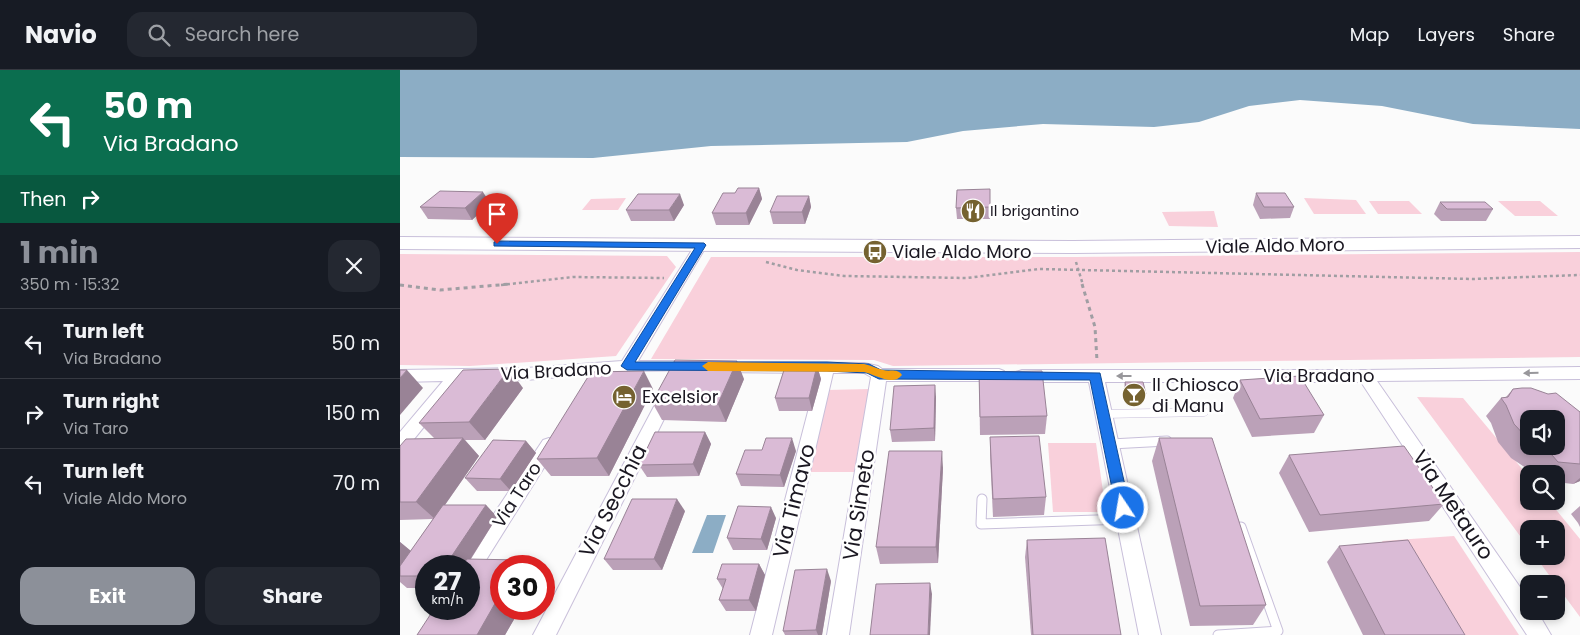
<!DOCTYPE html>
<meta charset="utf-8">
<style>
:root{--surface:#171b24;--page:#242831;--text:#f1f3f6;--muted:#9ea1a6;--line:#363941;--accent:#8c9099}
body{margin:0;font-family:Poppins,sans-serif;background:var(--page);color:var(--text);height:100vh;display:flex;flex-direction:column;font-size:19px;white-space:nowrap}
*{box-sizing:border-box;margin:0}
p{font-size:16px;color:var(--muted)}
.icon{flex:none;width:28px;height:28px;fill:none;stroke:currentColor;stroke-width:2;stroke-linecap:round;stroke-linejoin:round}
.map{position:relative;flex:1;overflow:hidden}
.drawer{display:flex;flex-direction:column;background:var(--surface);width:400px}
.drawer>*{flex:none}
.banner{background:#0b6e4f;color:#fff;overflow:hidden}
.controls{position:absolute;left:1120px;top:340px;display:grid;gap:10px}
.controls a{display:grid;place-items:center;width:45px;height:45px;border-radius:10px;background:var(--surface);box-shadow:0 2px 8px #0003;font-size:25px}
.speed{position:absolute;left:15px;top:485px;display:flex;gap:10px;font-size:25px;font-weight:700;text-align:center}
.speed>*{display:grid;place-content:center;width:65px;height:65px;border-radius:50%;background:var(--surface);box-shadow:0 2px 8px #0003;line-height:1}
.speed small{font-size:12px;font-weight:400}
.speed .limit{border:8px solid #d22;background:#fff;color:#111}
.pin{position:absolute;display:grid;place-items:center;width:42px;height:42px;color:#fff;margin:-51px -21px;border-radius:50% 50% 50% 0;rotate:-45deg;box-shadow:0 0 5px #0007}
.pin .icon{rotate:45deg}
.me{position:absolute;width:55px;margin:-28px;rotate:348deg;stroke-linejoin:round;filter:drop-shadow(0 0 4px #0008)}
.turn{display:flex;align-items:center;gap:18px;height:105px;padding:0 20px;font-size:22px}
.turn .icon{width:65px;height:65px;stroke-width:2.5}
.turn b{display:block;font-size:35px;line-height:42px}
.then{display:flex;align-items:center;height:48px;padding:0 20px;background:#0003;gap:10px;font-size:19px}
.round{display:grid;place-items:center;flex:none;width:52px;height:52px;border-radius:15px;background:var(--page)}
.head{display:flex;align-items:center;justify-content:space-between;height:85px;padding:0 20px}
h1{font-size:30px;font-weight:700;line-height:38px;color:var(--accent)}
.cta{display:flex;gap:10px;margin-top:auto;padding:10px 20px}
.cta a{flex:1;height:58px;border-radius:15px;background:var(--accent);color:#fff;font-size:20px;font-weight:700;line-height:58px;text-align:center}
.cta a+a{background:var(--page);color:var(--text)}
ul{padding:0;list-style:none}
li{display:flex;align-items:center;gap:15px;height:70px;padding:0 20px;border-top:1px solid var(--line)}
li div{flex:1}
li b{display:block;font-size:19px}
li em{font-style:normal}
header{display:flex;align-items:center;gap:30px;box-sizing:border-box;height:70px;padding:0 25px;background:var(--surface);border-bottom:1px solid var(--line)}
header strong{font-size:24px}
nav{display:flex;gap:28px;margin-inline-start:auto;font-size:18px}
.search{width:350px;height:45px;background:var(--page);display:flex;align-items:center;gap:12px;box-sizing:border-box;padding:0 18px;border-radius:15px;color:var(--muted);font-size:19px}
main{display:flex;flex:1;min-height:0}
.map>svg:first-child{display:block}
.green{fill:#f9d0db}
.water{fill:#8cadc5}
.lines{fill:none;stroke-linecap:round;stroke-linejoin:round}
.lane-far1-casing{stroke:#c8bfda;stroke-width:9}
.lane-casing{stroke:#c8bfda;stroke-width:11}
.street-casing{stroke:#c8bfda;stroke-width:2}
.secondary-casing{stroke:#c8bfda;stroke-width:2}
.path-far1{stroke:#a09ea3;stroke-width:2.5;stroke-dasharray:3 3;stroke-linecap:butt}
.path{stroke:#a09ea3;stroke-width:3;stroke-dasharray:4 4;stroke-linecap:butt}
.lane-far1{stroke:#fff;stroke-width:8}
.lane{stroke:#fff;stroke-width:9}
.street{fill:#fff;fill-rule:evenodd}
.secondary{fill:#fff;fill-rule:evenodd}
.wall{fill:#bba1b8;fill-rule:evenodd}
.shaded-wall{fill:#998396}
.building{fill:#dabbd6;stroke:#998396}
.oneway{fill:#98979b}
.route{fill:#1a73e8;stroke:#114b97}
.slow{fill:#f59e0b}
.labels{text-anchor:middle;stroke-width:5;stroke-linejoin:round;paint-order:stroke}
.far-poi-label{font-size:15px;fill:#1a1721;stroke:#fff;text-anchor:start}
.street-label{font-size:18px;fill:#1a1721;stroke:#fff}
.poi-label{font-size:18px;fill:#1a1721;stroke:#fff;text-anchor:start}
.near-street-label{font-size:21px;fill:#1a1721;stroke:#fff}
</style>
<header>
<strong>Navio</strong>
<div class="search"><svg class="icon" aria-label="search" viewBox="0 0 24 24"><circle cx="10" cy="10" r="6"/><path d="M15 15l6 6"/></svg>Search here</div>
<nav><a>Map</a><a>Layers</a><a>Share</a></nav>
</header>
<main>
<section class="drawer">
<div class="banner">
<div class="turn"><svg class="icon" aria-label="left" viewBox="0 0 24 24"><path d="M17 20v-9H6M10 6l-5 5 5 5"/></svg><div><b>50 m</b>Via Bradano</div></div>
<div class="then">Then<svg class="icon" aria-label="right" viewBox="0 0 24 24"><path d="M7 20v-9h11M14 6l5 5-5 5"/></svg></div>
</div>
<div class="head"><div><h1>1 min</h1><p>350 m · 15:32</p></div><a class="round"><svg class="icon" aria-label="close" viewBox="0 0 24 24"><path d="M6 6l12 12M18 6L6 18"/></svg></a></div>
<ul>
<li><svg class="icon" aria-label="left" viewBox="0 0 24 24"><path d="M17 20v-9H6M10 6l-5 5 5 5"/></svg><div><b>Turn left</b><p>Via Bradano</p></div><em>50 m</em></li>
<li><svg class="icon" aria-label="right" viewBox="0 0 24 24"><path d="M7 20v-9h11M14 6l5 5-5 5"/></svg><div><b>Turn right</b><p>Via Taro</p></div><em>150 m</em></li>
<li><svg class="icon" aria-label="left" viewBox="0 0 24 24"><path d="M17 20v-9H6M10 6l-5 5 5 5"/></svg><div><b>Turn left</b><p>Viale Aldo Moro</p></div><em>70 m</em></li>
</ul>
<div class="cta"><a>Exit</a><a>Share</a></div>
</section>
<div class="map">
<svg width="1180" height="565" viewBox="0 0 1180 565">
<rect width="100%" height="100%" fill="#fbfbfb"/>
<g class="green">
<path d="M226,128L218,140H182L191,129Z"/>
<path d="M904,128L956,130L966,144H914Z"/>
<path d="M969,131H1009L1022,144H978Z"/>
<path d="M1098,131H1140L1158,146H1115Z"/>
<path d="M814,141L818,157L769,156L762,142Z"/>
<path d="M1180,182V287L493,296L474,290L251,289L311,187H675Z"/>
<path d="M0,184L267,186L276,197L216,286L70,296L0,295Z"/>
<path d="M469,319L454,402H407L427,320Z"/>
<path d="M1017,327L1063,328L1129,407V431H1149L1180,469V547L1135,486H1156V459H1129V478Z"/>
<path d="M648,373H696L706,442H653Z"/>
<path d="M1054,466L1119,565H1035L982,471Z"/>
</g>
<g class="water">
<path d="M0,0H1180V59L1073,54L982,36L900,30L849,36L799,52L754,57L643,54L563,61L507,72L311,76L193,88L0,87Z"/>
<path d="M307,445H326L313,483H292Z"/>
</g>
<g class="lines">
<g class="lane-far1-casing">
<path id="lane-far1" d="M704,344L804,342"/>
</g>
<g class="lane-casing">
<g id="lane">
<path d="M711,374L767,371"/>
<path d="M582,429L581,454L725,449"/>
<path d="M818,565L878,561L841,457"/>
</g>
</g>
<g class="street-casing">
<g id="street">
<path d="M301,171L307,175L238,291H290L295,292L298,296L295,300L227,301L126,310L61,311L6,379L0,381V362L43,311L0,312V300L126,298L222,291L295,175Z"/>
<path d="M318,292L464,293L478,296L482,299H599L604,301L607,305L604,309L599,311H486L449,565H427L471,307L464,303H433L372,565H350L418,303L318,302L313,301L310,297L313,293Z"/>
<path d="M1180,297V309L977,311L1129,530V541H1137L1151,565H1127L961,312H705L761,565H739L689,312H622L616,310L614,306L616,302L622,300H965Z"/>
<path d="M267,321L273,323L275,327L156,565H133L259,327L261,323Z"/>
<path d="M149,368L155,370L158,375L155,380L76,506L69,508V496H60L62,492L143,370Z"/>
</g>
</g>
<g class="secondary-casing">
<path id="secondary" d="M1180,166V178L673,183L0,179V167L673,171Z"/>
</g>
<g class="path-far1">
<path d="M366,192L397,200L444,206L567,208L639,199L1072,209L1180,205"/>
<path d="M676,192L683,215"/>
<path d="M101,215L173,207L264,208"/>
</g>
<g class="path">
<path d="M682,214L695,257L697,291"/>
<path d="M0,215L40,220L110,214"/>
</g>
<use href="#lane-far1" class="lane-far1"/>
<use href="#lane" class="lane"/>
<use href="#street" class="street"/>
<use href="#secondary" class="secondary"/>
</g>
<g class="wall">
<path d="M359,118L362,129L349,155H316L312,143L335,123Z"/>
<path d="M590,119V149H557L556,138Z"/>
<path d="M856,123L894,137L890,148L860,149L853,135Z"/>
<path d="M409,126L411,137L405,154H373L370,142Z"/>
<path d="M1040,132L1093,139L1086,151H1041L1034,144Z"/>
<path d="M90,133L72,150L28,149L20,137Z"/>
<path d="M284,135L274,151H231L226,140Z"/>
<path d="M417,296L421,309L412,341H379L375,328Z"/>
<path d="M579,302L647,346L645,364L580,365Z"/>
<path d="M344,309L326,352L262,350L252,332Z"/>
<path d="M840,310L924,345L914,363L852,367L833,328Z"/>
<path d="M725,312L746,324L744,331H726L724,319Z"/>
<path d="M123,318L85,370H65L79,386L45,435H86L97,447L71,489L101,539H120L105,565H17L69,496H26V518H7L0,512V472L11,481L33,449L0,450V376L35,369L19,353Z"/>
<path d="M253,319L209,406H151L137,389Z"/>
<path d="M1113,319L1180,342V411L1173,414L1156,412V404H1135L1111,388L1098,372L1091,353L1086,346L1101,328L1106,327ZM1129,349L1156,376H1129Z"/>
<path d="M536,327L535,371L492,372L490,360Z"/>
<path d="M305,362L311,374L299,406L247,407L239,395Z"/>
<path d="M590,367L646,427L644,445L593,447L590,385Z"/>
<path d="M759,368L866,535L853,555L790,556L752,391Z"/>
<path d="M126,371L136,383L111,421H77L65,408Z"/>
<path d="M396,381L384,417L341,416L336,404Z"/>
<path d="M889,385L1044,434L1029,451L909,462L879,403Z"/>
<path d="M543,398L538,493L480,494L476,477Z"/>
<path d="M1180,436V457L1178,453L1171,444Z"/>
<path d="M285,441L262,500H213L204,489Z"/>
<path d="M376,448L367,480H333L327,468Z"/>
<path d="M627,470L721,565H631L625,487Z"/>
<path d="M939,476L1065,565H963L927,492Z"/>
<path d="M359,494L365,505L356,541H326L319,530L323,519L317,509Z"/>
<path d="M431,511L422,565H385L383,561Z"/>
</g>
<g class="shaded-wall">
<path d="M359,118L362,129L349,155L346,143Z"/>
<path d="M83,122L90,133L72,150L65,138Z"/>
<path d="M280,124L284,135L274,151L269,140Z"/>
<path d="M409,126L411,137L405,154L402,142Z"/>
<path d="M337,291L344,309L326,352L318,334Z"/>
<path d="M417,296L421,309L412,341L409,328Z"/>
<path d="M109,299L123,318L85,370L69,352Z"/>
<path d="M7,300L23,318L0,345V308Z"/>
<path d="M244,301L253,319L209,406L197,388Z"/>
<path d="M535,315L536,327L535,371L534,358Z"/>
<path d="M305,362L311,374L299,406L293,394Z"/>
<path d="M63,368L79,386L35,449L16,432Z"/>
<path d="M392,368L396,381L384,417L380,405Z"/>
<path d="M126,371L136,383L111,421L100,409Z"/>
<path d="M542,381L543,398L538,493L536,477Z"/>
<path d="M1180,408V411L1173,414Z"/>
<path d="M277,429L285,441L262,500L254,489Z"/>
<path d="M86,435L97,447L66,496H45Z"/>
<path d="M371,437L376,448L367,480L361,469Z"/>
<path d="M0,472L12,482L0,499Z"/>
<path d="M121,490L127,496H117Z"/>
<path d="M359,494L365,505L356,541L349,530Z"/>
<path d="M427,499L431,511L422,565H418L416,560Z"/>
<path d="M530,513L532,524L530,565H528Z"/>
<path d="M101,523V539H120L105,565H77Z"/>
</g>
<g class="building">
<path d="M338,118H359L346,143H312L323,123H335Z"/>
<path d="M590,119V137L556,138L557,120Z"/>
<path d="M40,121L83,122L65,138L20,137Z"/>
<path d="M856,123H885L894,137H864Z"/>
<path d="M238,124H280L269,140H226Z"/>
<path d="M377,126H409L402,142H370Z"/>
<path d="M1040,132H1085L1093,139H1047Z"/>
<path d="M275,290L337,291L318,334L252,332Z"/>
<path d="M417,296L409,328H375L385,297Z"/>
<path d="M109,299L69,352L19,353L63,300Z"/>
<path d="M0,300H7L0,308Z"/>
<path d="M244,301L197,388L137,389L191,302Z"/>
<path d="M642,301L647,346L580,347L579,302Z"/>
<path d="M900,306L924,345L860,349L840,310Z"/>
<path d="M725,312H743L746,324L727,325Z"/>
<path d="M535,315L534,358L490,360L494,316Z"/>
<path d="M1122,318H1131L1148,324L1156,323L1180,342V394L1158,392L1152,385L1138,376H1156V349H1129V370L1114,354L1106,335L1101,328L1108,327L1113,319Z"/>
<path d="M255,362H305L293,394L239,395Z"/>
<path d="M639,366L646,427L593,429L590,367Z"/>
<path d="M63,368L16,432H0V376L6,369Z"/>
<path d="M366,368H392L380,405L336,404L345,380H362Z"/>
<path d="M759,368H812L866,535L800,536Z"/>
<path d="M93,370L126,371L100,409L65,408Z"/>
<path d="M1004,376L1044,434L920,445L889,385Z"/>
<path d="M489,381H542L536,477H476Z"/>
<path d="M232,429H277L254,489H204Z"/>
<path d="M43,435H86L45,496H26V506H0V496Z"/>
<path d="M338,436L371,437L361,469L327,468Z"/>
<path d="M705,468L721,565H633L627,470Z"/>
<path d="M1008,470L1065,565H985L939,476Z"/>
<path d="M67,489L121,490L117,496H101V523L77,565H17L34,539H69V496H62Z"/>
<path d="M322,494H359L349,530H319L326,509H317Z"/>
<path d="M427,499L416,560L383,561L395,500Z"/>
<path d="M530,513L528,565H470L476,514Z"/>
</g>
<defs><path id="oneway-solid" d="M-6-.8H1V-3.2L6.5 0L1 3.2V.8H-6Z" transform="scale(1.25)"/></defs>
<g class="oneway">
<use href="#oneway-solid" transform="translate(1131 303) rotate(179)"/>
<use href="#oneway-solid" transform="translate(724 306) rotate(180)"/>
</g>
<path class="route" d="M97,171L304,173L306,175L235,292H427L469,294L481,300L700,303L730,438L728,442L723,444L718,442L716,438L690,310L479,309L467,303L427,301L227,300L221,296L295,178L94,176V172Z"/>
<path class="slow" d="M308,292L464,294C470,295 477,299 483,300C490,302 497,298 502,305C493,317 474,304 464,302L308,301L302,296Z"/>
<defs>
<g id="restaurant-disc" transform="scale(1.25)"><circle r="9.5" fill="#756230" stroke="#fff"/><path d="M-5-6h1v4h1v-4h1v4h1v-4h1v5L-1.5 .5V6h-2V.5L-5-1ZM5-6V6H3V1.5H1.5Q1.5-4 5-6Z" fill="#fff"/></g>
<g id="bus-disc" transform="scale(1.25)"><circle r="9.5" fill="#756230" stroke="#fff"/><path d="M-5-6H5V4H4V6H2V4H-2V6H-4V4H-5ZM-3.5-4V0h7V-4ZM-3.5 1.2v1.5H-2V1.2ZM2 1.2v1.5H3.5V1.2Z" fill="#fff"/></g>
<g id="bar-disc" transform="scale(1.25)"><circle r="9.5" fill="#756230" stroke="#fff"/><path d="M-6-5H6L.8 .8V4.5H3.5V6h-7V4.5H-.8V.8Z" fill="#fff"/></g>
<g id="hotel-disc" transform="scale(1.25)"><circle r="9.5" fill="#756230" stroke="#fff"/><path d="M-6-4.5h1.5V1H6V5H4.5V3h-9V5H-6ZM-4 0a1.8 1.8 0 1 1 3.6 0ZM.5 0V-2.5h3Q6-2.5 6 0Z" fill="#fff"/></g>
</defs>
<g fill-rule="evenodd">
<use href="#restaurant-disc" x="573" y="141"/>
<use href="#bus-disc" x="475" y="182"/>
<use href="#bar-disc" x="734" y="325"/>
<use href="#hotel-disc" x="224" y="327"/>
</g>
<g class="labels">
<g class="far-poi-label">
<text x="590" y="146">Il brigantino</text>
</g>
<g class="street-label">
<text transform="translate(875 176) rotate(-1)" y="6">Viale Aldo Moro</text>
<text transform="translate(156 301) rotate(-3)" y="6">Via Bradano</text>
<text x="919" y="312">Via Bradano</text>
<text transform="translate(117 425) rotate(-57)" y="6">Via Taro</text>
</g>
<g class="poi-label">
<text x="492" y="188">Viale Aldo Moro</text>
<text x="752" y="321">Il Chiosco<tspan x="752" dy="21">di Manu</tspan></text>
<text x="242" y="333">Excelsior</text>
</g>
<g class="near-street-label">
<text transform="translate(213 431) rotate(-63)" y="7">Via Secchia</text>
<text transform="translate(394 431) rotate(-76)" y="7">Via Timavo</text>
<text transform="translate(459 435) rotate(-81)" y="7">Via Simeto</text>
<text transform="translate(1053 435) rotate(56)" y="7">Via Metauro</text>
</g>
</g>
</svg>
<div class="controls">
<a><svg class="icon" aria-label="sound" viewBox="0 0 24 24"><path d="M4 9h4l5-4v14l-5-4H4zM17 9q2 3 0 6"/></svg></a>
<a><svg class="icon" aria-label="search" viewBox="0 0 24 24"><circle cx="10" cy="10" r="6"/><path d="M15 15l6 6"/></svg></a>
<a>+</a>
<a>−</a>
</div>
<div class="speed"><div>27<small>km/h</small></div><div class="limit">30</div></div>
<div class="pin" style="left:97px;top:174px;background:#d93025"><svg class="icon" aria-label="arrive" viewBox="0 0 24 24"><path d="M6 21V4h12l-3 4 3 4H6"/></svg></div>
<svg class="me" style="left:723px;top:438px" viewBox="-20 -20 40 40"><circle r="17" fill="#1a73e8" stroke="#fff" stroke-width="3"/><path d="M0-11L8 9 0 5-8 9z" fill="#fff"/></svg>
</div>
</main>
